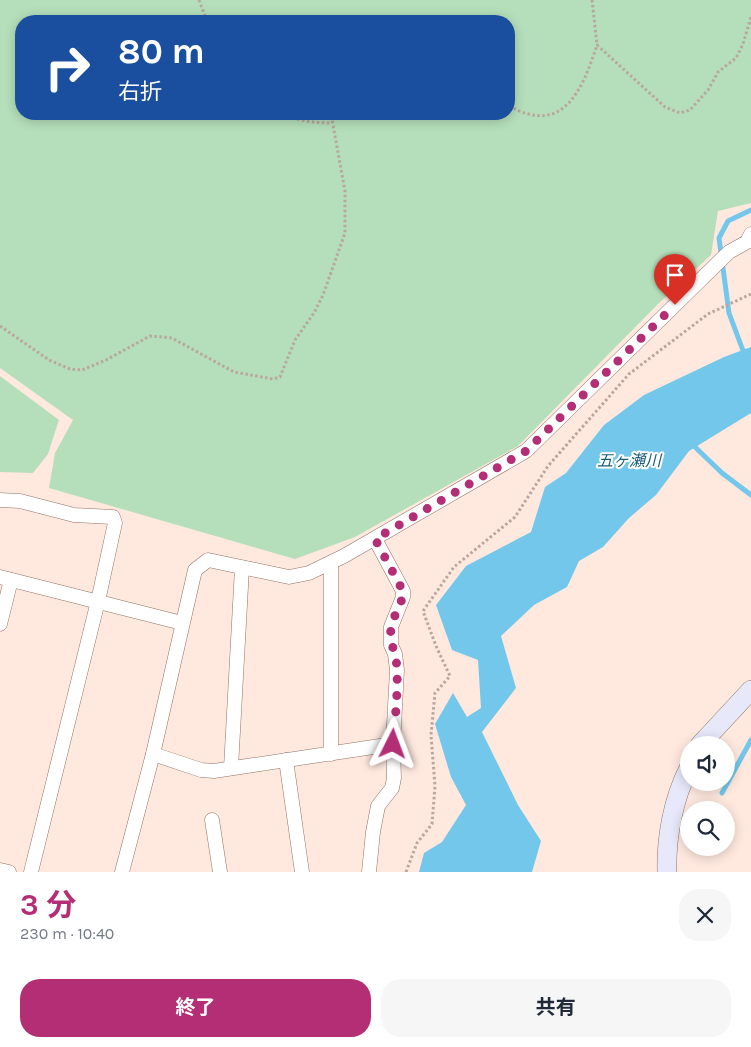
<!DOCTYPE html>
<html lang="ja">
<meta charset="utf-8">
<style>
:root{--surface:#fff;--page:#f6f6f7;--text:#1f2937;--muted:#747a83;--accent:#b32e74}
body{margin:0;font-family:Karla,"Noto Sans JP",sans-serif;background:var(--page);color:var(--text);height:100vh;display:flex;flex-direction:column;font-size:19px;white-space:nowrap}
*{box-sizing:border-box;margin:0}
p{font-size:16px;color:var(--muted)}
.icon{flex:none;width:28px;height:28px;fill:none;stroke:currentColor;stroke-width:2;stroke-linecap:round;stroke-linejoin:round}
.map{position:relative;height:872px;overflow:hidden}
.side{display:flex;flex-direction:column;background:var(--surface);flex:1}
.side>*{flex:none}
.top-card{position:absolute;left:15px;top:15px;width:500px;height:105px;border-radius:20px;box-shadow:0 2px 12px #0003;background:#1a4fa0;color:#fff;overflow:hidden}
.tools{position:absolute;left:680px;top:736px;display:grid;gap:10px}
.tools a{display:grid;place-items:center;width:55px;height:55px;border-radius:50%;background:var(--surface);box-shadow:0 2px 12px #0003;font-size:25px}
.pin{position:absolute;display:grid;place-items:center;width:42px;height:42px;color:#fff;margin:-51px -21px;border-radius:50% 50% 50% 0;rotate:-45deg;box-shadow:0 0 5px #0007}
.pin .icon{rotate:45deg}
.me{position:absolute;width:55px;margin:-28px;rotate:3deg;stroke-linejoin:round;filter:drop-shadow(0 0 4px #0008)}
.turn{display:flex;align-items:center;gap:18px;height:105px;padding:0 20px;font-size:22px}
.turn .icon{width:65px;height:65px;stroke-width:2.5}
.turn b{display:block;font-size:35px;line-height:42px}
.round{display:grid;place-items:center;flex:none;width:52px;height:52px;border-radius:20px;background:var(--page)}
.overview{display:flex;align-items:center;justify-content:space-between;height:85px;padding:0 20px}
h1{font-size:30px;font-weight:700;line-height:38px;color:var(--accent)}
.button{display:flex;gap:10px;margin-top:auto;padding:10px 20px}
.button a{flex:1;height:58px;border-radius:20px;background:var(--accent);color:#fff;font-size:20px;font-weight:700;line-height:58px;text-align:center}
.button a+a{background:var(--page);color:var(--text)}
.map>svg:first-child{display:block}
.green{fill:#b5dfba;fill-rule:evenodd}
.water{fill:#73c7ea}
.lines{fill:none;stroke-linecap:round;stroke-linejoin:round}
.stream{stroke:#73c7ea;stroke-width:5}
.street-casing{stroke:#917263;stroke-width:15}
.secondary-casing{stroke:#917263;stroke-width:20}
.path{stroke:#b9a69e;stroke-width:3;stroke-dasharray:2.5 2.5;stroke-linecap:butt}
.street{stroke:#fff;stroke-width:14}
.secondary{stroke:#e7e9fa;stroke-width:19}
.route{stroke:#b32e74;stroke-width:9;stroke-dasharray:0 16.2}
.labels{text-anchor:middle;stroke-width:4;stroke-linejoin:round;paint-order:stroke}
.water-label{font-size:16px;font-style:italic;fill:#195c74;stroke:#fff}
</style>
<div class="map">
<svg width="751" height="872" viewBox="0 0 751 872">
<rect width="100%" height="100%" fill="#ffe9df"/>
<g class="green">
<path d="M0,0H751V203L718,211L711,255L658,304L518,446L355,537L295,559L49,488L55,453L73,420L0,368ZM509,21V114H21V21Z"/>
<path d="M0,376L59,420L48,454L33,473L0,472Z"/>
</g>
<path class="water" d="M751,347V413L689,451L656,495L629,518L603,547L579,561L567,587L534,605L501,636L516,688L482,732L518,805L541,841L532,872H419L424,853L442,842L466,805L451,777L435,724L453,693L467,717L481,708L478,660L452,650L436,605L466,566L531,532L545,487L566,473L604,425L644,395L724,357Z"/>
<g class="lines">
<g class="stream">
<path d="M745,356L729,313L719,238L728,221L751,210"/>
<path d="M693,441L695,447L722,473L751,495"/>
<path d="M722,793L751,740"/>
</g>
<g class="street-casing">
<g id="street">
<path d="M0,500L20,501L74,515L113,517L115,523L98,601L31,872"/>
<path d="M0,577L182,623"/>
<path d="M0,624L11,580"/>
<path d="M153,754L201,770L214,771L393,744"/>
<path d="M331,754V563"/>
<path d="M286,760L302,872"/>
<path d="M231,768L242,568"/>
<path d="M212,820L220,872"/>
<path d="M0,870L9,872"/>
<path d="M122,872L153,754L195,570L208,560L289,577L309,573L344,556L526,451L729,252L747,242L751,234"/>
<path d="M369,872L373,832L378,806L392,788L394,778L393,744L397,670L395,654L391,645V627L403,597V591L375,539"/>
</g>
</g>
<g class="secondary-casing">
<g id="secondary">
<path d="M700,745L751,690"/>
<path d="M667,872C666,838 673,799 689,768"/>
</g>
</g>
<g class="path">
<path d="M199,0L207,21"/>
<path d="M592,0L597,45"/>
<path d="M509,106C563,136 582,91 597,45L665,107L680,113L690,110L708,90L718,72L736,58L743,44L751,17"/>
<path d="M283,114C298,121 315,123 332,123"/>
<path d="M0,326L49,360L70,369L82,370L106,360L150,336L172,338L234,372L273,379L280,377L295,340L314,313L323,295L345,233V191L331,114"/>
<path d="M406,872L417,843L432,824L435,786L431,735L435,693L450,676L436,646L423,611L454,567L515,517L548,466L629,374L708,314L751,294"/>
</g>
<use href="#street" class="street"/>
<use href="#secondary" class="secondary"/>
</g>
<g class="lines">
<path class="route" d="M393,744C395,720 398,694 397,670C397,655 389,643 391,628C393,615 403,604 403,591L375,539L526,451L675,305"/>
</g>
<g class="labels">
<g class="water-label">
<text x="629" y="466">五ヶ瀬川</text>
</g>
</g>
</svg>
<div class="tools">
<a><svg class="icon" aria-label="sound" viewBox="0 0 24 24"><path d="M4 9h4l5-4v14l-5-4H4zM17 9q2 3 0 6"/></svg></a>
<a><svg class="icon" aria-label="search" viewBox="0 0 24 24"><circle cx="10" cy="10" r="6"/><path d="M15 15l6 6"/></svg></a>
</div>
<div class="pin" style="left:675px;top:305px;background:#d93025"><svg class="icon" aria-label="arrive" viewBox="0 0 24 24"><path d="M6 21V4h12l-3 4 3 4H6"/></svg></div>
<svg class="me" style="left:393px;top:744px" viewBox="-20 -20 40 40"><path d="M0-17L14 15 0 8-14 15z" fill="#b32e74" stroke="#fff" stroke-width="4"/></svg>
<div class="top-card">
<div class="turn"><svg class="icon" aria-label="right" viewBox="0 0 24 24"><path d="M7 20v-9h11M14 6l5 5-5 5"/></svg><div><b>80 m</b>右折</div></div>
</div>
</div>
<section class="side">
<div class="overview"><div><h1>3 分</h1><p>230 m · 10:40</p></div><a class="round"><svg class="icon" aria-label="close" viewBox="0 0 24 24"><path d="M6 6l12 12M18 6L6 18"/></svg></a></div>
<div class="button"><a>終了</a><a>共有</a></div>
</section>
